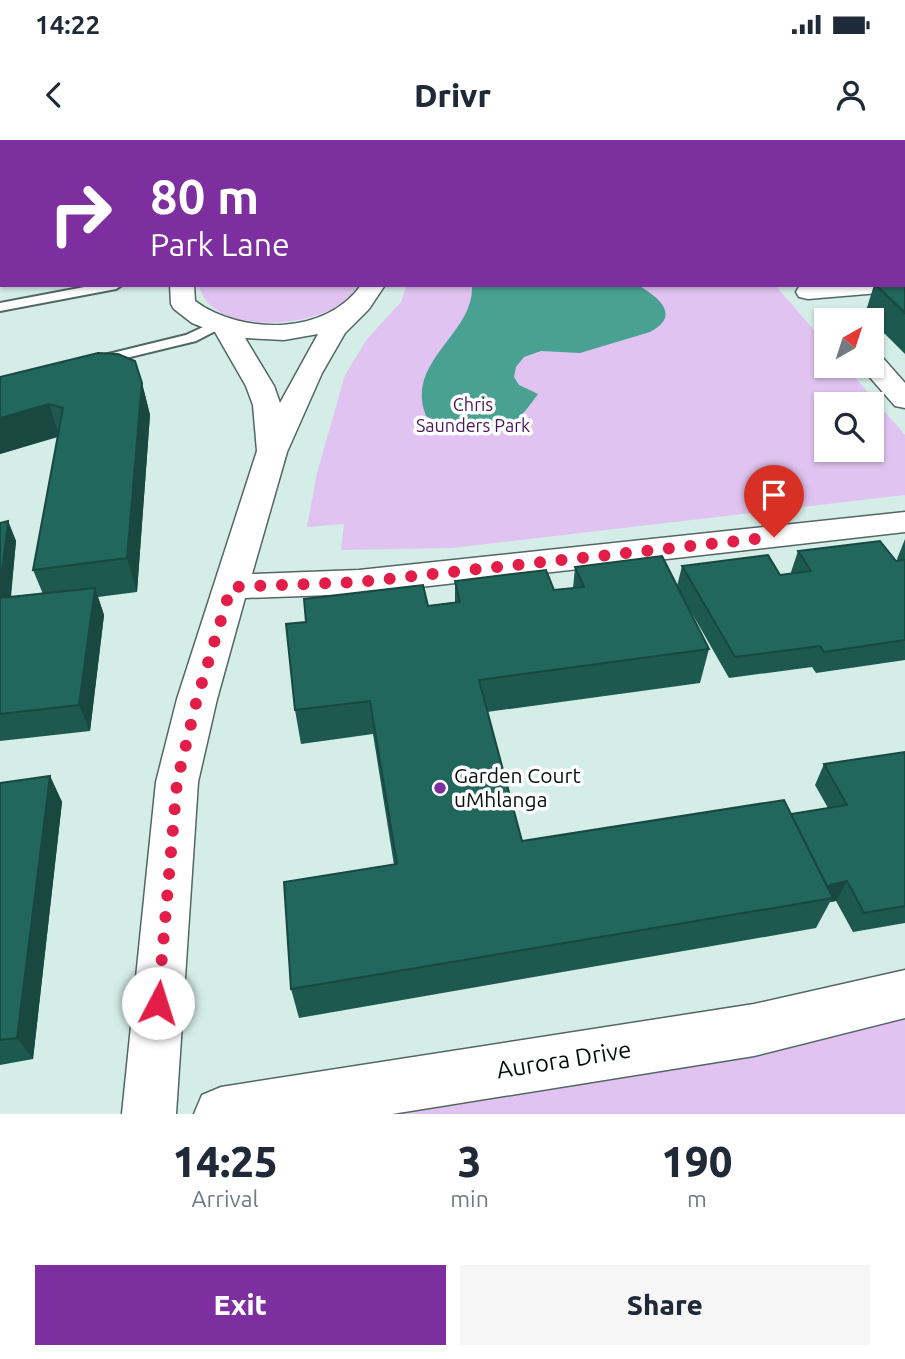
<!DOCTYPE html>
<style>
:root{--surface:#fff;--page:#f6f6f7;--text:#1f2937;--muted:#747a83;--accent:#7d2fa0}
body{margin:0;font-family:Ubuntu,sans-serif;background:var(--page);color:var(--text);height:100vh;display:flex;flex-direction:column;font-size:26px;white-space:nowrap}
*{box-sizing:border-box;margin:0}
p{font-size:23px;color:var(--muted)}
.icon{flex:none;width:38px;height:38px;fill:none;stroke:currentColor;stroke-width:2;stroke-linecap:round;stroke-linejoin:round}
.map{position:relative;height:974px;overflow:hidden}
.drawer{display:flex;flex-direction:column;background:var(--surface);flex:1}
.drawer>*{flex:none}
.banner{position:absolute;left:0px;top:0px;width:906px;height:147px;box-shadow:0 2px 5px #0004;background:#7d2fa0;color:#fff;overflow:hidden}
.needle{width:46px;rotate:39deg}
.controls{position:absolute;left:814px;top:168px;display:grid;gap:14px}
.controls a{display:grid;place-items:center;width:70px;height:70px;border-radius:0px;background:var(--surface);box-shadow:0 2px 5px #0004;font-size:35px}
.pin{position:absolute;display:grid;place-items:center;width:60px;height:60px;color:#fff;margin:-72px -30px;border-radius:50% 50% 50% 0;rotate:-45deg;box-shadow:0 0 7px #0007}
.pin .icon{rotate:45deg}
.me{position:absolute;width:77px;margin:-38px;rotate:5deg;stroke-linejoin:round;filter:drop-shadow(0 0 5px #0008)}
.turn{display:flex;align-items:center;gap:24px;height:147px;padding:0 35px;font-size:32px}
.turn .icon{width:91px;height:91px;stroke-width:2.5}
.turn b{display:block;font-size:49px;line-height:60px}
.eta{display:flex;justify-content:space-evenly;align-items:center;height:119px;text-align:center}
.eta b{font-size:42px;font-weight:800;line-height:49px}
.button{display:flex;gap:14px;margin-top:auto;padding:14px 35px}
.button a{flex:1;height:80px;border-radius:0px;background:var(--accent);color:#fff;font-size:28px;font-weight:800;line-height:80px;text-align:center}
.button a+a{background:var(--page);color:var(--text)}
.status{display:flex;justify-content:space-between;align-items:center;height:49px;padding:0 35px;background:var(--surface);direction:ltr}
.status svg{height:19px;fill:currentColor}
header{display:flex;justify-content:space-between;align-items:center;height:91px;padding:0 35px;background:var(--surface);font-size:32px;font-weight:800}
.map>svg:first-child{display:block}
.green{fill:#e0c3f0;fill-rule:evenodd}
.water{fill:#49a192}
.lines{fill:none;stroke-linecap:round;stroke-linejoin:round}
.lane-casing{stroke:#526762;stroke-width:4}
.street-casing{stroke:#526762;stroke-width:3}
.lane{fill:#fff;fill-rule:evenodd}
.street{fill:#fff;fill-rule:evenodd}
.wall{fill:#1d594f}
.shaded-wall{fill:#184840}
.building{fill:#22675c;stroke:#184840;stroke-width:2}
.route{stroke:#e11d48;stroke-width:12;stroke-dasharray:0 21.6}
.poi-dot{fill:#7d2fa0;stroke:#fff;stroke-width:2.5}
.labels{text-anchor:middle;stroke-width:7;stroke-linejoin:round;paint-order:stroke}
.far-park-label{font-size:18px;fill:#45175a;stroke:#fff}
.poi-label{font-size:21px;fill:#08100f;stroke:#fff;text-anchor:start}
.near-street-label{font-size:24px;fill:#08100f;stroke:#fff}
</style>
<div class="status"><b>14:22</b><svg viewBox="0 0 49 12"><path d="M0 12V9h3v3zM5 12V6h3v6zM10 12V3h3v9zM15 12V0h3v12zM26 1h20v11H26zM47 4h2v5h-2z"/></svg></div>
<header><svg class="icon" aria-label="back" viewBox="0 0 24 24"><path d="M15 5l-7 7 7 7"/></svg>Drivr<svg class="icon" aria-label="person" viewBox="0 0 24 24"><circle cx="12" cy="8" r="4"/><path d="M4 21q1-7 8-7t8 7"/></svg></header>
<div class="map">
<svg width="905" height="974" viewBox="0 0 905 974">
<rect width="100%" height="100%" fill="#d5ede7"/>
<g class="green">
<path d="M199,145H357C342,188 210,202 199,145Z"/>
<path d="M407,145H775L826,204V226H845L905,295V355L452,408L341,410L344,384L307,387L317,333L345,235L367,199L401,162ZM826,264H872V310H826Z"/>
<path d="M905,878V974H397Z"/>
</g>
<path class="water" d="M472,145H638C658,157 682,175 650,192L580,213L541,211L524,217L516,227L514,237L519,245L538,254C531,263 525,273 516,280C492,299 450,290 426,276C404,221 475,194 472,145Z"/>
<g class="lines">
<g class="lane-casing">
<g id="lane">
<path d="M95,145H122L116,149L0,171V163Z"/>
<path d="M216,181L221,182V188L196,201L97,225L90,221L92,218L186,195Z"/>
</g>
</g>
<g class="street-casing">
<g id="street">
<path d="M243,0H261L262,2H244Z"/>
<rect x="295" y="0" width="18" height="2"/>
<path d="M170,145H194L195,161C241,195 326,196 361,145H385L369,169L345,193L322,233L287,312L252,434L359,430L905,372V392L359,454L245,458L217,559L198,642L176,974H122L156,642L177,559L257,311L253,265L246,246L215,192L192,183L174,169L171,164ZM318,194L280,263L274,246L245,198L284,200Z"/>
<path d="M806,145H903L900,150L891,152L808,159L799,157L796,152L799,147Z"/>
<path d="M872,215L882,217L905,243V268L895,266L860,226H872Z"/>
<path d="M905,830V878L754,916L392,974H194L202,955L221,947L754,864Z"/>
</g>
</g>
<use href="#lane" class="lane"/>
<use href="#street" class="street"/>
</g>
<g class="wall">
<path d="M23,0H66L36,2H24Z"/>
<path d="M315,0H674V2H316Z"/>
<path d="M693,0H905V135V2H695Z"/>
<path d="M905,141V214L865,174L874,145H905Z"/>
<path d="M0,237L142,243L150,275L137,452L98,457L104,475L90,591L0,601V383L8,381L16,401L11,457L43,454L33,430L58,297L0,314Z"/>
<path d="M905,399V520L816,533L812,527L729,538L678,449L709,509L700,543L487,572L522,701L791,674L828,668L815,645L824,624L905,612V783L853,792L836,761L830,762L816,788L299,878L291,849L394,725L373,594L301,604L295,570L306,482L455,462V441L554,450L573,448L575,427L677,446L682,426L780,435L792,434L791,432L798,411L898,421L897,419Z"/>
<path d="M50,636L62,662L33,919L0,925V643Z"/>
</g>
<g class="shaded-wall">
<path d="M2,125V140H0V126Z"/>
<path d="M142,243L150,275L137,452L127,418Z"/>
<path d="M49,264L59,296L0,314V278Z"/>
<path d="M8,381L16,401L10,461L0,463V440Z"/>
<path d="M95,448L104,475L90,591L79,565Z"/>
<path d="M50,636L62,662L33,919L17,898Z"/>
<path d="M847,741L836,761L830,762L833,758L825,747Z"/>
</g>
<g class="building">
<path d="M319,0H560L529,2H319Z"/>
<path d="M798,0H803L805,2H772Z"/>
<path d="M870,0H905V59V2H844Z"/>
<path d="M0,20H2V125L0,126Z"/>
<path d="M905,141V173L876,145H905Z"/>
<path d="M98,213L118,214L135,221L142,243L127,418L33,430L63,268L49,264L0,278V237Z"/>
<path d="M8,381L1,440H0V383Z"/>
<path d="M880,401L896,421L905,420V500L824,512L820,506L735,517L682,426L768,415L780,435L811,431L798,411Z"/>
<path d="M662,416L709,509L479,540L522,701L784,660L833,758L291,849L284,742L397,724L370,561L295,570L286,484L306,482L304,459L423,445L428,466L460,462L455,441L546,430L554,450L584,447L575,427Z"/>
<path d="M95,448L79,565L0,574V458Z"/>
<path d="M905,612V766L864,773L847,741L827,746L791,674L847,665L824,624Z"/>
<path d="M50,636L17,898L0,900V643Z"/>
</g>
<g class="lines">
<path class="route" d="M158,863L177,642L197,559L231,447L359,442L774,397"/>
</g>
<circle class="poi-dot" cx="440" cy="648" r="7"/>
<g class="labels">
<g class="far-park-label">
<text x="473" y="271">Chris<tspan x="473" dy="21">Saunders Park</tspan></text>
</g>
<g class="poi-label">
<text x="454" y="643">Garden Court<tspan x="454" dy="24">uMhlanga</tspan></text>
</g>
<g class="near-street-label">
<text transform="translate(564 920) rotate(-9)" y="8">Aurora Drive</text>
</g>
</g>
</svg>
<div class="controls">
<a><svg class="needle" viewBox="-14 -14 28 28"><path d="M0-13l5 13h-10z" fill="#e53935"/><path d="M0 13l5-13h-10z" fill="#747a83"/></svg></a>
<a><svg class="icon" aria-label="search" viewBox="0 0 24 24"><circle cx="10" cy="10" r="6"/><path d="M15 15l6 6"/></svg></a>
</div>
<div class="pin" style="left:774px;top:397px;background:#d93025"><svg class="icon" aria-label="arrive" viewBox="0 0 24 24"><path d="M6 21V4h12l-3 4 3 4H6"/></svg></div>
<svg class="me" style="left:158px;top:863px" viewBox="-20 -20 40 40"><circle r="19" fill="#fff"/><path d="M0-13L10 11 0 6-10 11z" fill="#e11d48"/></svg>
<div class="banner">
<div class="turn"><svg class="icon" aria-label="right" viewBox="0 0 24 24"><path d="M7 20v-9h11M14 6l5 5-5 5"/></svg><div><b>80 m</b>Park Lane</div></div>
</div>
</div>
<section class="drawer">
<div class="eta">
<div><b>14:25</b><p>Arrival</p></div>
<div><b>3</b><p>min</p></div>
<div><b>190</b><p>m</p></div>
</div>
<div class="button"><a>Exit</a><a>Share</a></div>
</section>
